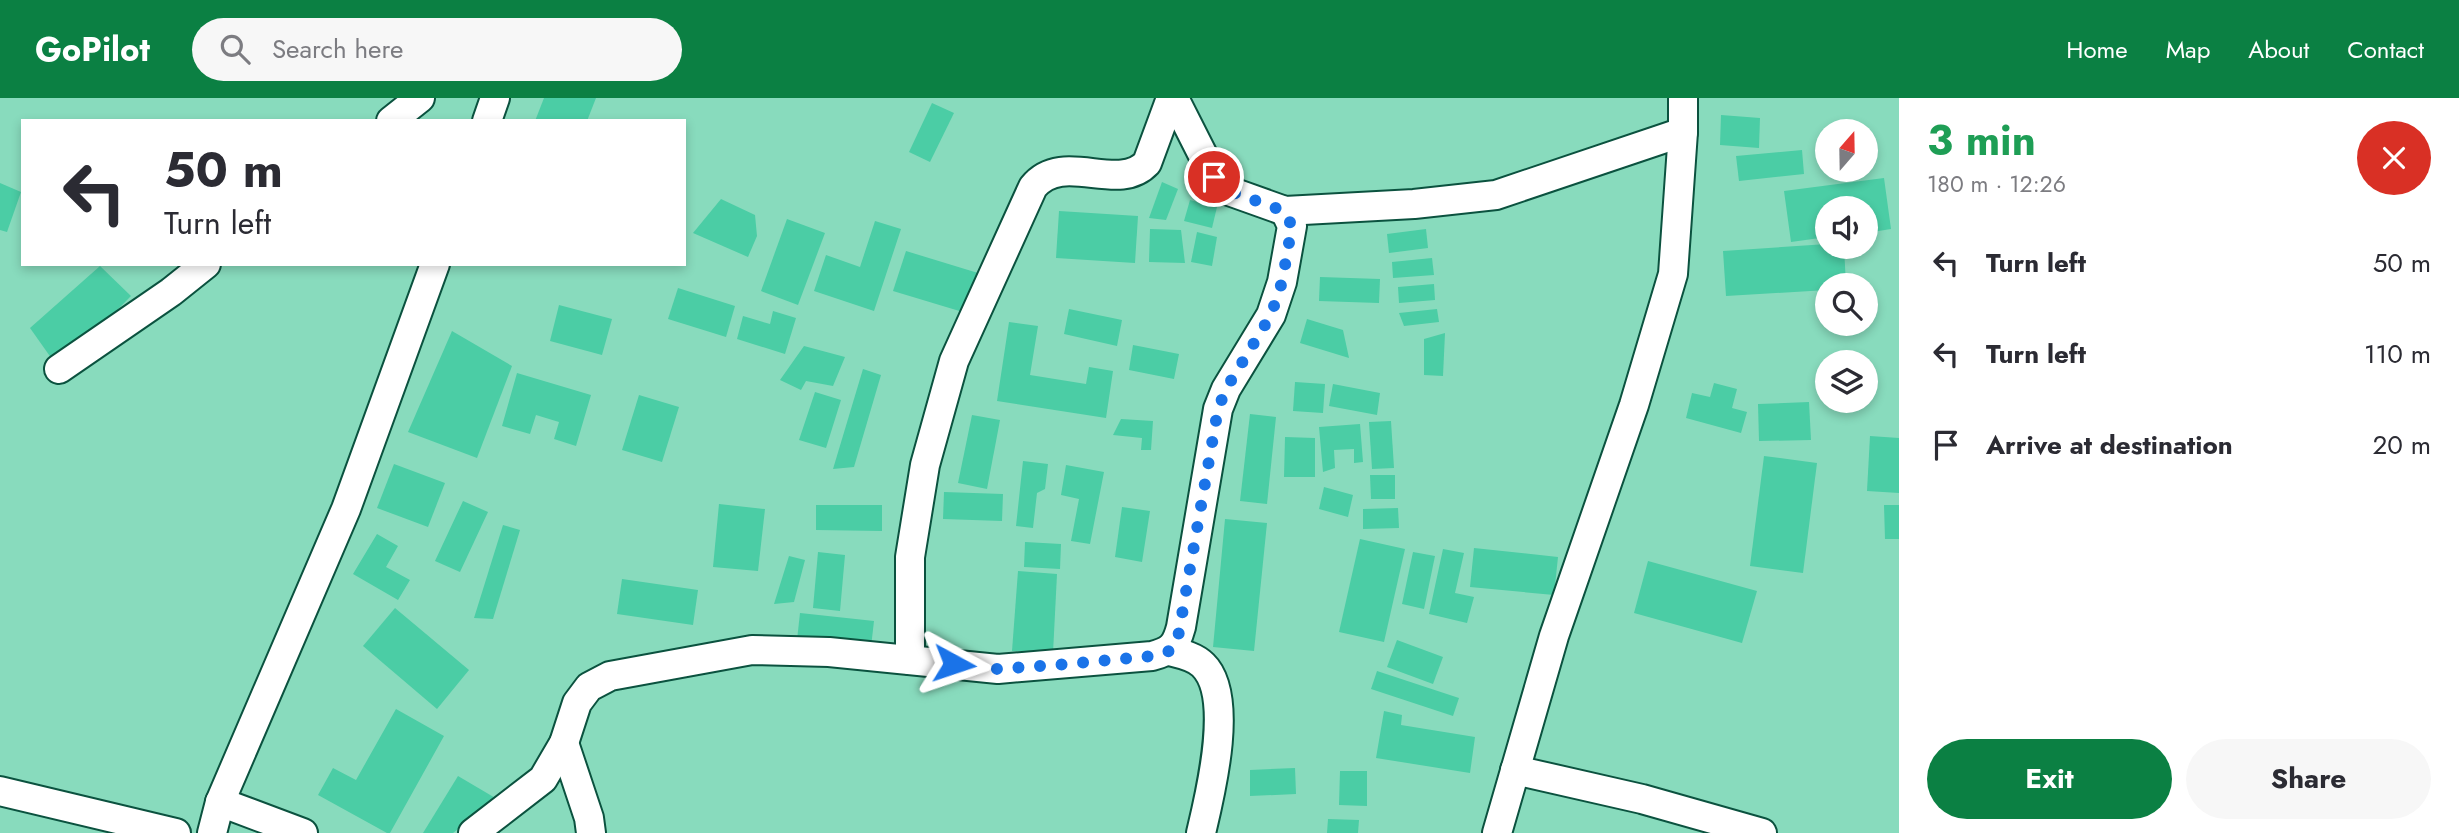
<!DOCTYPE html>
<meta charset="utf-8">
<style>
:root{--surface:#fff;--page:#f7f7f7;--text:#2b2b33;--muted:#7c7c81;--accent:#0b8043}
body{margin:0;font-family:Jost,sans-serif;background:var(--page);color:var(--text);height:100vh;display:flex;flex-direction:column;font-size:26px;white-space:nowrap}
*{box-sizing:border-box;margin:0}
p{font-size:23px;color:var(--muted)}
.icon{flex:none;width:38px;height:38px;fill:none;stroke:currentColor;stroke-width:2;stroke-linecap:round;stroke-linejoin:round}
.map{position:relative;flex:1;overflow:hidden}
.panel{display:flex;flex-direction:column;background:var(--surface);width:560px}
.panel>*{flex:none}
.guide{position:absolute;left:21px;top:21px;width:665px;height:147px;border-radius:0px;box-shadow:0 4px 10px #0003;background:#fff;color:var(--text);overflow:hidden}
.needle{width:46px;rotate:20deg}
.tools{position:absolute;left:1815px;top:21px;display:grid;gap:14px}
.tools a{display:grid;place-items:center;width:63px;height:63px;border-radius:50%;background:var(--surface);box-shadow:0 4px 10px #0003;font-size:35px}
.pin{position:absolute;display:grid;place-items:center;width:60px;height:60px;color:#fff;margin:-30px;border:4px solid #fff;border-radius:50%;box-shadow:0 2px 7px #0007}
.me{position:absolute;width:77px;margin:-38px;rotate:95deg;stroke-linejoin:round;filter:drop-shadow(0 0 5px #0008)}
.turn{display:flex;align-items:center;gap:24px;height:147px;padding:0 28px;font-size:32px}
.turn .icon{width:91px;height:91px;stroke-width:2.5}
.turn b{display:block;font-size:49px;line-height:60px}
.round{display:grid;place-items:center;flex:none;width:74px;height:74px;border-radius:37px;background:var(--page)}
.headline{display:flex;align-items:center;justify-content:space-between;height:119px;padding:0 28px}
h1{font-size:42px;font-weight:700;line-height:52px;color:#1e9e55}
.button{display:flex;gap:14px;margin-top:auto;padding:14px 28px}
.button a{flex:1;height:80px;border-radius:42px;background:var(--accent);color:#fff;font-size:28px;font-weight:700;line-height:80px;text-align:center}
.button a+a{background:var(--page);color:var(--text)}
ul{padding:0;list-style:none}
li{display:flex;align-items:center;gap:21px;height:91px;padding:0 28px}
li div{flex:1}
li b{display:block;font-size:26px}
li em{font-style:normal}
header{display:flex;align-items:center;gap:42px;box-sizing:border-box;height:98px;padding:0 35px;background:var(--accent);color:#fff}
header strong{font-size:33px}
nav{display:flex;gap:38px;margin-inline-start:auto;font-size:24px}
.search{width:490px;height:63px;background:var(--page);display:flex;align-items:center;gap:18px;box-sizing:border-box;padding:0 24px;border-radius:38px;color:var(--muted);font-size:26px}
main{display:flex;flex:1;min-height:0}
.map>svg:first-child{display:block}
.building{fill:#4bcda5}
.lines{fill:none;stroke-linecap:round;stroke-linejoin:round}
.minor-casing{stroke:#0b523f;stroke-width:32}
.minor{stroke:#fff;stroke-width:28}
.route{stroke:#1a73e8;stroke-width:12;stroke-dasharray:0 21.6}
</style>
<header>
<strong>GoPilot</strong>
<div class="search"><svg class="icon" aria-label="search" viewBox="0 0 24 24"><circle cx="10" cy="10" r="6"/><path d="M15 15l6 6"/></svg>Search here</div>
<nav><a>Home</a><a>Map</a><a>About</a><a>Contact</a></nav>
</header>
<main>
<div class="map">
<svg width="1899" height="735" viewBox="0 0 1899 735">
<rect width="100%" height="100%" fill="#88dbbd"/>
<g class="building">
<path d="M544,0H596L587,23H535Z"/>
<path d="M932,5L954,15L930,64L909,54Z"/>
<path d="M1721,17L1760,20L1759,50L1720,47Z"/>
<path d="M1802,52L1804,76L1739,83L1736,58Z"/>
<path d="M1884,80L1891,131L1866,135V110H1827V139L1791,144L1784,93Z"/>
<path d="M1162,84L1178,91L1166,122L1149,120Z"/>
<path d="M0,85L21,94L7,134L0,132Z"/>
<path d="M721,101L755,117L757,138L748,159L693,135Z"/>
<path d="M1190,102L1217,109L1212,130L1184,123Z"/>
<path d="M1059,113L1138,118L1135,165L1056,160Z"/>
<path d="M787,121L825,135L798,207L761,193Z"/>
<path d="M875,123L901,131L874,213L814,193L826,157L860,169Z"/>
<path d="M1150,131L1181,132L1185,165L1149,164Z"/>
<path d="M1426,131L1428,150L1389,155L1387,136Z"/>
<path d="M1197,134L1217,139L1212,168L1191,164Z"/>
<path d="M1827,146V149H1844L1846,187H1827V192L1726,198L1723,153Z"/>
<path d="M906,153L978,175L966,215L893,193Z"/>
<path d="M1432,160L1434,177L1393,180L1392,164Z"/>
<path d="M100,168L131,198L59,271L30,230Z"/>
<path d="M1320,179L1380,181L1379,205L1319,203Z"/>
<path d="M1434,186L1435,202L1399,205L1398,189Z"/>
<path d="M678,190L735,208L726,239L668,221Z"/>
<path d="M559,207L612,221L602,257L550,243Z"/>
<path d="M1069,211L1122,222L1117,248L1064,236Z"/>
<path d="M1437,211L1439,224L1404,228L1399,215Z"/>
<path d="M773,213L796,220L785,256L737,241L743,218L770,226Z"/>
<path d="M1307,221L1343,232L1349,260L1300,245Z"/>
<path d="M1009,224L1038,228L1030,277L1086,286L1089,269L1113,273L1106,320L997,303Z"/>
<path d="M452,233L512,268L477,360L408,334Z"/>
<path d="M1445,235L1443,278L1424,277V241Z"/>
<path d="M1133,247L1179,256L1174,281L1129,272Z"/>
<path d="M804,248L845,259L833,288L806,283L801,292L780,282Z"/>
<path d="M863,271L881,277L854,369L833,371Z"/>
<path d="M517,275L591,297L576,348L554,341L559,324L536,317L530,336L502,328Z"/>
<path d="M1295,284L1325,286L1323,315L1293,313Z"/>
<path d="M1714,285L1737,291L1732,310L1747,314L1741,335L1686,320L1692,295L1710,299Z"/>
<path d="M1333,286L1380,295L1377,317L1329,308Z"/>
<path d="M815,294L841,302L826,350L799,342Z"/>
<path d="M639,297L679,309L662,364L622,352Z"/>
<path d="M1809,304L1811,342L1759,343L1758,306Z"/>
<path d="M1250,316L1276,319L1267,406L1240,403Z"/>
<path d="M972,317L1000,322L987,391L958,385Z"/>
<path d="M1121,321L1153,323L1151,352H1141L1142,340L1113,337Z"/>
<path d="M1391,323L1394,370L1372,371L1369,324Z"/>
<path d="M1360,326L1363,364L1354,365V351L1334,352L1335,370L1323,374L1319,329Z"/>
<path d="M1870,338L1899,340V395L1867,393Z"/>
<path d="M1285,339L1315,340V379H1284Z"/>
<path d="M1764,358L1817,365L1803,475L1750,468Z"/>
<path d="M1023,363L1048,366L1045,391L1037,395L1033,430L1016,428Z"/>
<path d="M394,366L445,385L428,429L377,410Z"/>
<path d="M1066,367L1104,374L1090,446L1071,443L1079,401L1061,397Z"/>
<path d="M1370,377H1395V401H1371Z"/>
<path d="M1324,389L1353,397L1348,419L1319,411Z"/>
<path d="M944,394L1003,396L1002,423L943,421Z"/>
<path d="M463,403L488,414L460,474L435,463Z"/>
<path d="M719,406L765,411L758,473L713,469Z"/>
<path d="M816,407H882V433L816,432Z"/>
<path d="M1884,407H1899V441H1885Z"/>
<path d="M1122,409L1150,413L1142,464L1115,459Z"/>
<path d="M1398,410L1399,430L1363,431V411Z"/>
<path d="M1225,421L1267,425L1254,553L1213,549Z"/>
<path d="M503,427L520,432L493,521L474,520Z"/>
<path d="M377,436L398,448L386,469L410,482L398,502L353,476Z"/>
<path d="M1360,441L1405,451L1384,544L1339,534Z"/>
<path d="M1025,444L1061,446L1060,471L1024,469Z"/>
<path d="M1474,450L1558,459L1554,497L1470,489Z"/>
<path d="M1443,451L1464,455L1455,495L1474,499L1467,525L1429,516Z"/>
<path d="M818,454L845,457L840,513L813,510Z"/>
<path d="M1413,454L1435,458L1424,511L1402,506Z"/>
<path d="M789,458L805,462L794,504L774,506Z"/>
<path d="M1648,463L1757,493L1742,545L1634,515Z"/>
<path d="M1018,473L1057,476L1053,555L1012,553Z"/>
<path d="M622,481L698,492L693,527L617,516Z"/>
<path d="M395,510L469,572L437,611L363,548Z"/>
<path d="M800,515L874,523L871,549L797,542Z"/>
<path d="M1397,542L1443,559L1433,586L1387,569Z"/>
<path d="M1377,573L1459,600L1453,618L1371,591Z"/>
<path d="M396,611L444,638L390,735H387L318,697L333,670L356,682Z"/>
<path d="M1384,613L1402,617L1401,627L1475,639L1470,675L1376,660Z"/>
<path d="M1295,670L1296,696L1250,698V672Z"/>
<path d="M1340,673H1367V708L1339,707Z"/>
<path d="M458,678L497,701L453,735H423Z"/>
<path d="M1328,721L1359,722L1358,735H1327Z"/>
</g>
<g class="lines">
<g class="minor-casing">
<g id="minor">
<path d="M1174,0L1214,79L1229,93L1285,113L1414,106L1496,97L1683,34"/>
<path d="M391,23L420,0"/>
<path d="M487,23L495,0"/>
<path d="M59,271L171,194L206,166"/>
<path d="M1169,553C1181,556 1194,558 1203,567C1235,598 1210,697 1201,735"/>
<path d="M910,562V459L925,367L954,263L1033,89C1063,52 1118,96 1147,65L1171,0"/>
<path d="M564,645L589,720L591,735"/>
<path d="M1515,672L1642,701L1762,735"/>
<path d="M0,693L176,735"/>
<path d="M220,704L303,735"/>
<path d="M212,735L220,704L346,411L435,166"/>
<path d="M473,735L543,681L564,645L577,605L589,589L610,578L752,552L829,554L998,571L1152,558C1171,553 1176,548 1181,529L1218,311L1226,291L1271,217L1282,184L1292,128L1285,113"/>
<path d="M1497,735L1554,538L1634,307L1673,176L1683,34V0"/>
</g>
</g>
<use href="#minor" class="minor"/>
</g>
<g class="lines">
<path class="route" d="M954,566L998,571L1067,566L1152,558L1169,553L1177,545L1218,311L1226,291L1271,217L1282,184L1292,128L1284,113L1229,93L1214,79"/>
</g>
</svg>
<div class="tools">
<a><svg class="needle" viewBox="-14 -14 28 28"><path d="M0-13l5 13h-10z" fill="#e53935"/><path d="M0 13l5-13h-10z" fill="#7c7c81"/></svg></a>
<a><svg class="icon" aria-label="sound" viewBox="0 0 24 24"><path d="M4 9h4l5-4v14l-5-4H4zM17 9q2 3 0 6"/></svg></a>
<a><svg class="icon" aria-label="search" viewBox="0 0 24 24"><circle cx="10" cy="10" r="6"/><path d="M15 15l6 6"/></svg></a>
<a><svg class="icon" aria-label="layers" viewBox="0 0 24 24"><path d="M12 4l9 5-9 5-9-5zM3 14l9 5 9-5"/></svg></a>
</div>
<div class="pin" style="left:1214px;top:79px;background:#d93025"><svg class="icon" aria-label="arrive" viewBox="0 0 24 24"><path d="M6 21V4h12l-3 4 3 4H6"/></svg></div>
<svg class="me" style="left:954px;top:566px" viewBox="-20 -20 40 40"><path d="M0-17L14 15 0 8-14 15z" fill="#1a73e8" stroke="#fff" stroke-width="4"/></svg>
<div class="guide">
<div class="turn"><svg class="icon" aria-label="left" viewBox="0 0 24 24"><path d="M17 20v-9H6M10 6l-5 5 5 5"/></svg><div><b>50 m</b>Turn left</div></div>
</div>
</div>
<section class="panel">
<div class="headline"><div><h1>3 min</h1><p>180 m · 12:26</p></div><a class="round" style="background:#d93025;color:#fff"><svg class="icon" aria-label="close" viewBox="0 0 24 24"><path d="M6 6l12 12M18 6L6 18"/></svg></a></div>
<ul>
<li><svg class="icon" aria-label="left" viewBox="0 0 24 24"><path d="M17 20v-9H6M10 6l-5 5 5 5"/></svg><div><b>Turn left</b></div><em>50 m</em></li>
<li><svg class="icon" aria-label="left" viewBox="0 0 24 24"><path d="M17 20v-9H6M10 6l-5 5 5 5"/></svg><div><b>Turn left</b></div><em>110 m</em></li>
<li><svg class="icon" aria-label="arrive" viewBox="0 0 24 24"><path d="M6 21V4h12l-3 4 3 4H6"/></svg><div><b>Arrive at destination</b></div><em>20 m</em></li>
</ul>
<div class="button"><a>Exit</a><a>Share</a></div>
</section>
</main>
